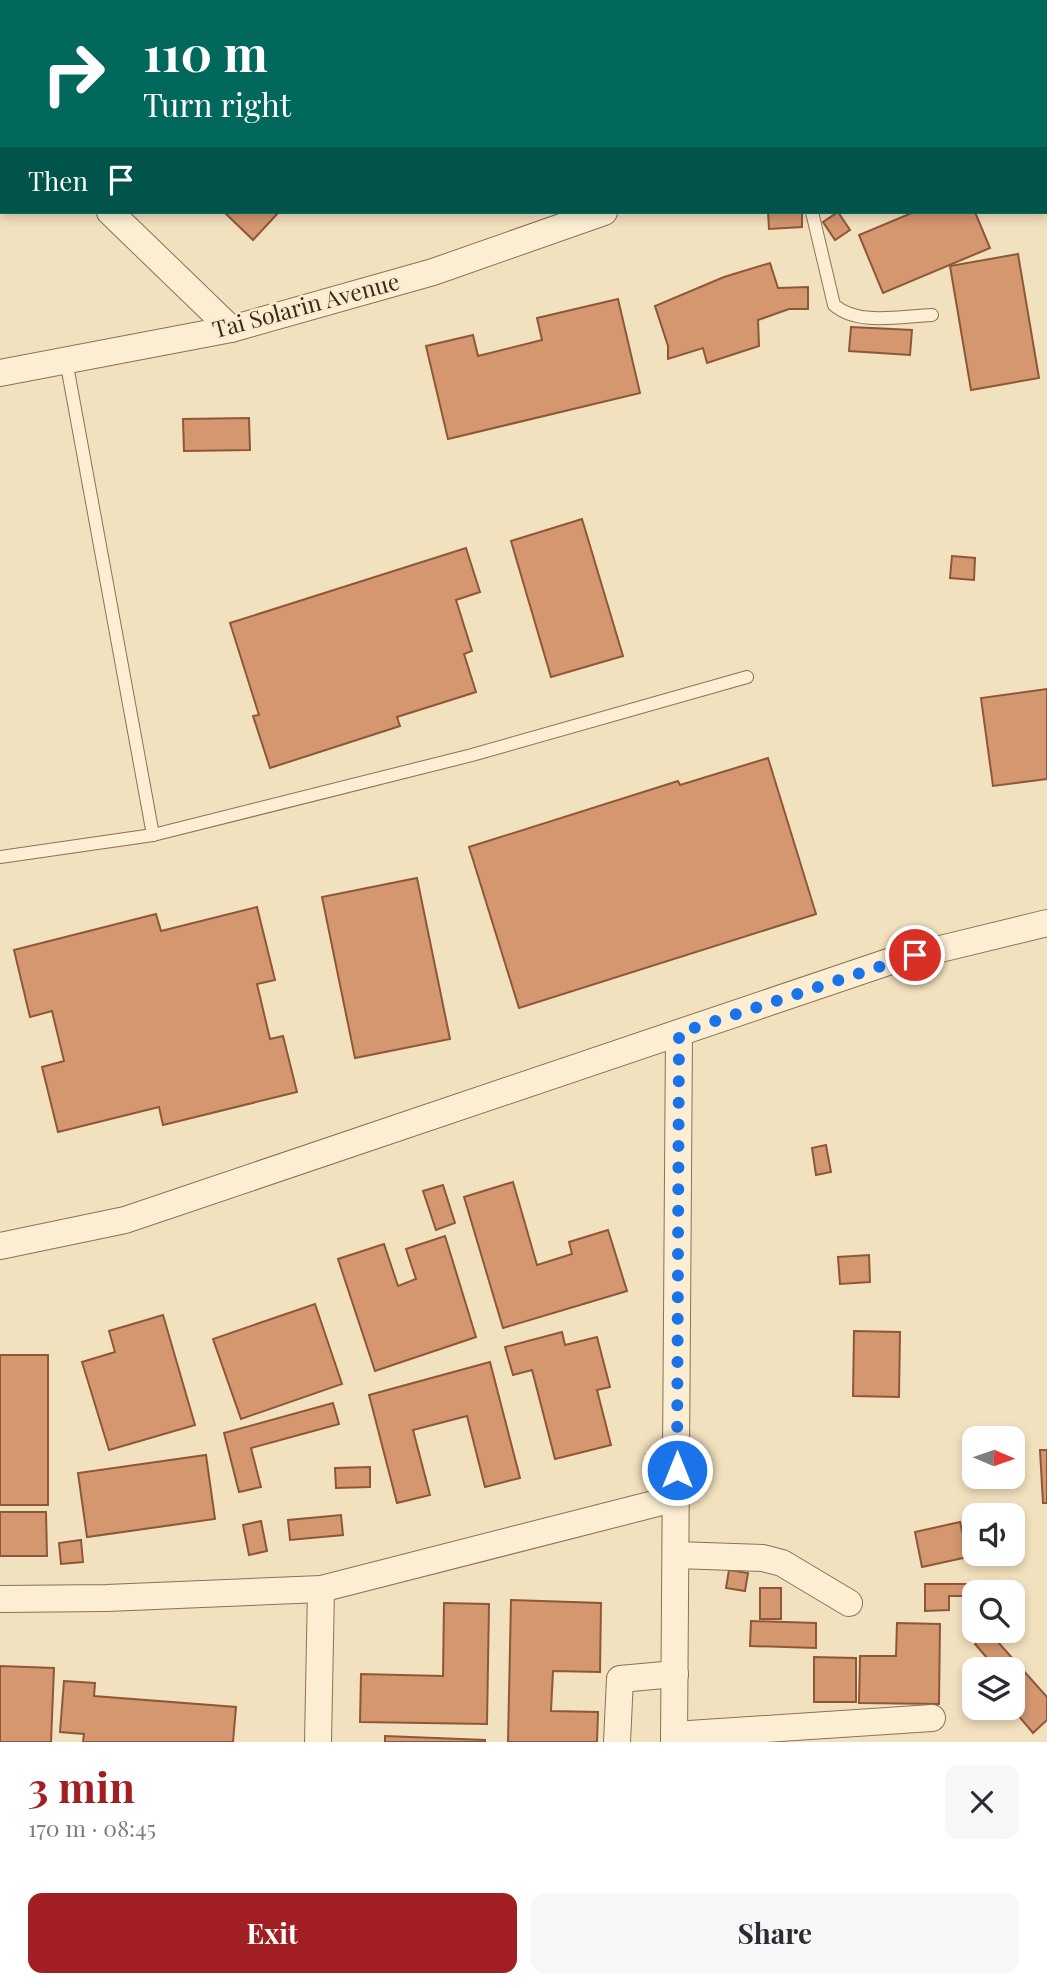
<!DOCTYPE html>
<meta charset="utf-8">
<style>
:root{--surface:#fff;--page:#f7f7f7;--text:#2b2b33;--muted:#7c7c81;--accent:#a11f23}
body{margin:0;font-family:"Playfair Display",serif;background:var(--page);color:var(--text);height:100vh;display:flex;flex-direction:column;font-size:26px;white-space:nowrap}
*{box-sizing:border-box;margin:0}
p{font-size:23px;color:var(--muted)}
.icon{flex:none;width:38px;height:38px;fill:none;stroke:currentColor;stroke-width:2;stroke-linecap:round;stroke-linejoin:round}
.map{position:relative;height:1742px;overflow:hidden}
.sheet{display:flex;flex-direction:column;background:var(--surface);flex:1}
.sheet>*{flex:none}
.top-card{position:absolute;left:0px;top:0px;width:1048px;height:214px;box-shadow:0 4px 10px #0003;background:#00695c;color:#fff;overflow:hidden}
.needle{width:46px;rotate:92deg}
.controls{position:absolute;left:962px;top:1426px;display:grid;gap:14px}
.controls a{display:grid;place-items:center;width:63px;height:63px;border-radius:14px;background:var(--surface);box-shadow:0 4px 10px #0003;font-size:35px}
.pin{position:absolute;display:grid;place-items:center;width:60px;height:60px;color:#fff;margin:-30px;border:4px solid #fff;border-radius:50%;box-shadow:0 2px 7px #0007}
.me{position:absolute;width:77px;margin:-38px;rotate:0deg;stroke-linejoin:round;filter:drop-shadow(0 0 5px #0008)}
.turn{display:flex;align-items:center;gap:24px;height:147px;padding:0 28px;font-size:32px}
.turn .icon{width:91px;height:91px;stroke-width:2.5}
.turn b{display:block;font-size:49px;line-height:60px}
.then{display:flex;align-items:center;height:66px;padding:0 28px;background:#0003;gap:14px;font-size:26px}
.round{display:grid;place-items:center;flex:none;width:74px;height:74px;border-radius:14px;background:var(--page)}
.overview{display:flex;align-items:center;justify-content:space-between;height:119px;padding:0 28px}
h1{font-size:42px;font-weight:700;line-height:52px;color:var(--accent)}
.action{display:flex;gap:14px;margin-top:auto;padding:14px 28px}
.action a{flex:1;height:80px;border-radius:14px;background:var(--accent);color:#fff;font-size:28px;font-weight:700;line-height:80px;text-align:center}
.action a+a{background:var(--page);color:var(--text)}
.map>svg:first-child{display:block}
.building{fill:#d49770;stroke:#8e5838;stroke-width:2}
.lines{fill:none;stroke-linecap:round;stroke-linejoin:round}
.lane-casing{stroke:#8c7155;stroke-width:14}
.street-casing{stroke:#8c7155;stroke-width:28}
.lane{stroke:#fceed2;stroke-width:12}
.street{stroke:#fceed2;stroke-width:26}
.route{stroke:#1a73e8;stroke-width:12;stroke-dasharray:0 21.6}
.labels{text-anchor:middle;stroke-width:5;stroke-linejoin:round;paint-order:stroke}
.street-label{font-size:23px;fill:#3a291b;stroke:#f9ebce}
</style>
<div class="map">
<svg width="1047" height="1742" viewBox="0 0 1047 1742">
<rect width="100%" height="100%" fill="#f2e1be"/>
<g class="building">
<path d="M224,212H279L253,240Z"/>
<path d="M768,212H802V227L769,229Z"/>
<path d="M838,212L850,230L835,240L823,222Z"/>
<path d="M914,212H975L990,248L883,293L859,235Z"/>
<path d="M1018,254L1039,378L971,390L950,266Z"/>
<path d="M770,263L778,288L808,287V309H789L758,320L759,346L707,363L703,348L668,359V346L655,306L724,277Z"/>
<path d="M618,299L640,393L448,439L426,346L473,335L478,356L542,340L537,318Z"/>
<path d="M851,327L912,330L910,355L849,351Z"/>
<path d="M249,418L250,450L184,451L183,419Z"/>
<path d="M582,519L623,656L551,677L511,541Z"/>
<path d="M466,548L480,592L456,600L472,651L464,654L476,692L397,717L400,726L270,768L253,716L259,715L230,623Z"/>
<path d="M952,556L975,558L974,580L950,578Z"/>
<path d="M1047,689V779L993,786L981,698Z"/>
<path d="M768,758L816,914L519,1008L469,847L678,781L680,785Z"/>
<path d="M417,878L450,1039L355,1058L322,897Z"/>
<path d="M257,907L275,980L257,984L270,1039L283,1036L297,1092L163,1125L159,1107L58,1132L42,1067L64,1061L52,1011L30,1017L14,950L156,914L161,931Z"/>
<path d="M826,1145L831,1172L816,1175L812,1148Z"/>
<path d="M513,1182L537,1265L572,1254L569,1242L608,1230L627,1291L503,1328L464,1197Z"/>
<path d="M443,1185L455,1223L436,1230L423,1191Z"/>
<path d="M445,1236L476,1337L375,1371L338,1259L384,1244L398,1286L416,1279L406,1249Z"/>
<path d="M869,1255L870,1282L840,1284L838,1257Z"/>
<path d="M315,1304L342,1384L241,1419L213,1339Z"/>
<path d="M163,1315L195,1425L109,1450L82,1362L115,1352L109,1331Z"/>
<path d="M854,1331L900,1332L899,1397L853,1396Z"/>
<path d="M562,1332L565,1345L597,1337L610,1387L597,1390L611,1445L555,1459L532,1370L513,1375L505,1347Z"/>
<rect x="0" y="1355" width="48" height="150"/>
<path d="M490,1362L520,1478L485,1487L467,1416L413,1430L430,1495L397,1503L369,1395Z"/>
<path d="M333,1403L339,1424L251,1448L261,1487L239,1492L224,1433Z"/>
<path d="M1040,1450H1047V1503H1043Z"/>
<path d="M206,1455L215,1519L87,1537L78,1473Z"/>
<path d="M370,1467V1487L336,1488L335,1468Z"/>
<path d="M0,1512H46L47,1556H0Z"/>
<path d="M341,1515L343,1535L290,1540L288,1520Z"/>
<path d="M261,1521L267,1551L249,1555L243,1525Z"/>
<path d="M960,1522L968,1557L922,1567L915,1532Z"/>
<path d="M81,1540L83,1562L61,1564L59,1543Z"/>
<path d="M729,1570L748,1573L745,1591L726,1588Z"/>
<path d="M925,1584H968V1596H949V1610L925,1611Z"/>
<rect x="760" y="1588" width="21" height="31"/>
<path d="M511,1600L601,1603L600,1672L553,1671L551,1711L598,1712L597,1742H508Z"/>
<path d="M444,1603L489,1604L487,1724L360,1722L361,1674L443,1676Z"/>
<path d="M751,1621L816,1623V1648L750,1646Z"/>
<path d="M897,1623L940,1624L939,1704L859,1703L860,1656H896Z"/>
<path d="M989,1632L1047,1697V1720L1033,1733L1012,1708L1013,1670H977L988,1659L975,1644Z"/>
<path d="M814,1657L856,1658V1702H814Z"/>
<path d="M0,1666L54,1668L51,1742H0Z"/>
<path d="M64,1681L95,1683L94,1696L236,1707L233,1742H83L84,1734L60,1732Z"/>
<path d="M385,1736L485,1740V1742H385Z"/>
</g>
<g class="lines">
<g class="lane-casing">
<g id="lane">
<path d="M1046,114L1047,113"/>
<path d="M812,212L834,305C858,326 901,316 932,315"/>
<path d="M66,360L153,835"/>
<path d="M0,857L153,835L472,755L747,677"/>
</g>
</g>
<g class="street-casing">
<g id="street">
<path d="M382,0L384,2"/>
<path d="M889,0L891,2"/>
<path d="M1046,10H1047"/>
<path d="M0,106L2,107"/>
<path d="M110,212L231,329"/>
<path d="M0,373L231,329L433,272L604,212"/>
<path d="M0,1246L125,1220L891,961L1047,923"/>
<path d="M676,1555L763,1558L782,1563L849,1603"/>
<path d="M0,1599L107,1598L321,1589L677,1498"/>
<path d="M674,1735L932,1718"/>
<path d="M318,1742L321,1589"/>
<path d="M617,1742L620,1679L675,1674"/>
<path d="M674,1742L679,1033"/>
</g>
</g>
<use href="#lane" class="lane"/>
<use href="#street" class="street"/>
</g>
<g class="lines">
<path class="route" d="M677,1470L679,1033L915,955"/>
</g>
<g class="labels">
<g class="street-label">
<text transform="translate(306 306) rotate(-15)" y="8">Tai Solarin Avenue</text>
</g>
</g>
</svg>
<div class="controls">
<a><svg class="needle" viewBox="-14 -14 28 28"><path d="M0-13l5 13h-10z" fill="#e53935"/><path d="M0 13l5-13h-10z" fill="#7c7c81"/></svg></a>
<a><svg class="icon" aria-label="sound" viewBox="0 0 24 24"><path d="M4 9h4l5-4v14l-5-4H4zM17 9q2 3 0 6"/></svg></a>
<a><svg class="icon" aria-label="search" viewBox="0 0 24 24"><circle cx="10" cy="10" r="6"/><path d="M15 15l6 6"/></svg></a>
<a><svg class="icon" aria-label="layers" viewBox="0 0 24 24"><path d="M12 4l9 5-9 5-9-5zM3 14l9 5 9-5"/></svg></a>
</div>
<div class="pin" style="left:915px;top:955px;background:#d93025"><svg class="icon" aria-label="arrive" viewBox="0 0 24 24"><path d="M6 21V4h12l-3 4 3 4H6"/></svg></div>
<svg class="me" style="left:677px;top:1470px" viewBox="-20 -20 40 40"><circle r="17" fill="#1a73e8" stroke="#fff" stroke-width="3"/><path d="M0-11L8 9 0 5-8 9z" fill="#fff"/></svg>
<div class="top-card">
<div class="turn"><svg class="icon" aria-label="right" viewBox="0 0 24 24"><path d="M7 20v-9h11M14 6l5 5-5 5"/></svg><div><b>110 m</b>Turn right</div></div>
<div class="then">Then<svg class="icon" aria-label="arrive" viewBox="0 0 24 24"><path d="M6 21V4h12l-3 4 3 4H6"/></svg></div>
</div>
</div>
<section class="sheet">
<div class="overview"><div><h1>3 min</h1><p>170 m · 08:45</p></div><a class="round"><svg class="icon" aria-label="close" viewBox="0 0 24 24"><path d="M6 6l12 12M18 6L6 18"/></svg></a></div>
<div class="action"><a>Exit</a><a>Share</a></div>
</section>
